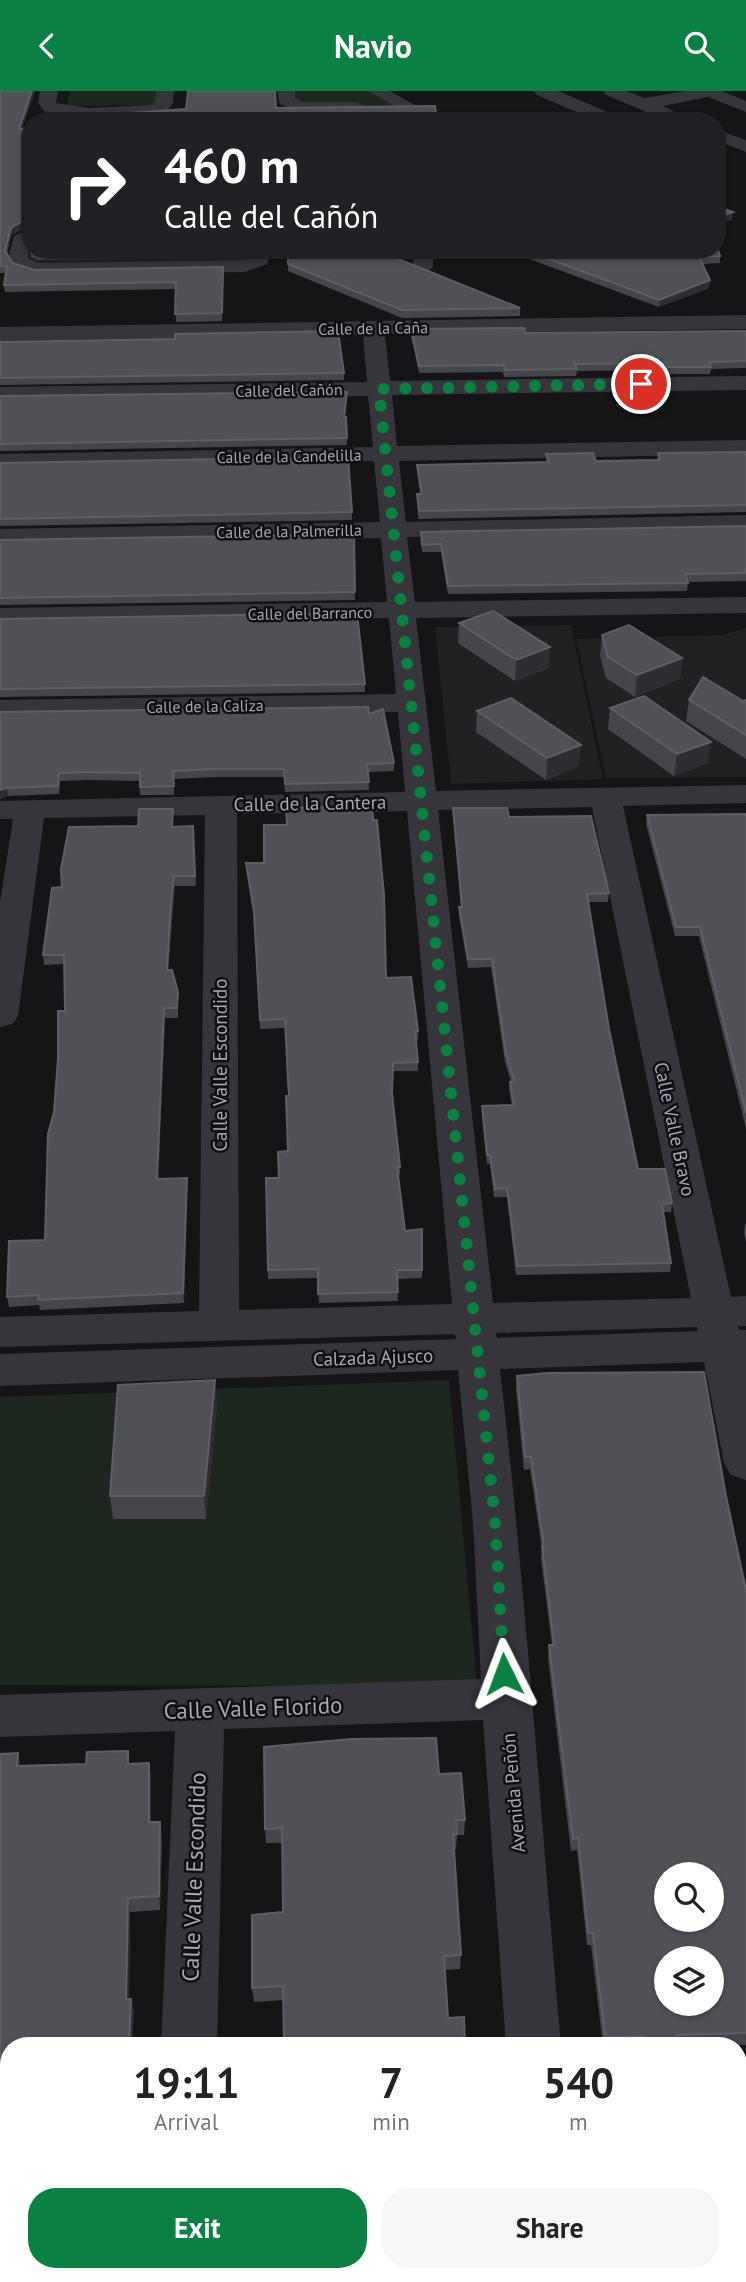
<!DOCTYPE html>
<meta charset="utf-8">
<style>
:root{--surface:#fff;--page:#f6f6f6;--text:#222;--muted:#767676;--accent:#0b8043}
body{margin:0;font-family:"PT Sans",sans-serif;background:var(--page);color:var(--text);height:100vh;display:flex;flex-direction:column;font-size:26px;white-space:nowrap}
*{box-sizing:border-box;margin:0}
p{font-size:23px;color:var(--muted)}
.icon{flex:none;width:38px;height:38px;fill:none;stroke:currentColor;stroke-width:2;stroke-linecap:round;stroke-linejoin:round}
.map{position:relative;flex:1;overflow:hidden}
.side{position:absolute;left:0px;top:1946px;width:747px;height:245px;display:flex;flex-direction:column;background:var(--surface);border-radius:28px 28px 0 0;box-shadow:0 2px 5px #0004}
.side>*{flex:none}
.hud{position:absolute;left:21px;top:21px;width:705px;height:147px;border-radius:28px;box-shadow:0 2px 5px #0004;background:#202124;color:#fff;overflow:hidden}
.fabs{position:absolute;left:654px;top:1771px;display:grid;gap:14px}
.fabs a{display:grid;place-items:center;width:70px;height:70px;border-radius:50%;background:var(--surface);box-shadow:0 2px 5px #0004;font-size:35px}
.pin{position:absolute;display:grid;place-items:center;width:60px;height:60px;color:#fff;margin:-30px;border:4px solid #fff;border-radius:50%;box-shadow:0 2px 7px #0007}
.me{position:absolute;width:77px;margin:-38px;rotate:357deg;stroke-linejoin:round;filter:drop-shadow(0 0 5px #0008)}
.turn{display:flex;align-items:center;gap:24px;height:147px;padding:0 28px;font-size:32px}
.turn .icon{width:91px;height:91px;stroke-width:2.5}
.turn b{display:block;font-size:49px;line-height:60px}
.eta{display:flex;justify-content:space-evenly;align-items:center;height:119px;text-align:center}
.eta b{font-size:42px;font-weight:600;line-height:49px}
.action{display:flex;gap:14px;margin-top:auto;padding:14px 28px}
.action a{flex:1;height:80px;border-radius:28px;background:var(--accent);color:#fff;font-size:28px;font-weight:600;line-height:80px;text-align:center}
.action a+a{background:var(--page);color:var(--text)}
header{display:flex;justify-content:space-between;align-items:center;height:91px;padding:0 28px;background:var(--accent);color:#fff;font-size:32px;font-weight:600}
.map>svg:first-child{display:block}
.built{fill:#212023}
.green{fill:#1e2620}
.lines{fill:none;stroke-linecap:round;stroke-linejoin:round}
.minor{fill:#35353b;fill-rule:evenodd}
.wall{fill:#46454b}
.shaded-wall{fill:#2e2d31}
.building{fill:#515057;stroke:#5e5e66;stroke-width:2;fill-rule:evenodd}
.route{stroke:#0b8043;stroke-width:12;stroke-dasharray:0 21.6}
.labels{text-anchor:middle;stroke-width:5;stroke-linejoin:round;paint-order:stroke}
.far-street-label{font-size:16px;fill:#a6a9b6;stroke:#100f11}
.street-label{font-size:19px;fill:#a6a9b6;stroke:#100f11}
.near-street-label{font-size:23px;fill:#a6a9b6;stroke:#100f11}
</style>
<header><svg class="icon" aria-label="back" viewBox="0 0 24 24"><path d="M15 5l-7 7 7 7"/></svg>Navio<svg class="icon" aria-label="search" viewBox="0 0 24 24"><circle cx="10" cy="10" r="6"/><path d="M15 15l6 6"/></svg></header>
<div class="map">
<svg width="746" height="2191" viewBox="0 0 746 2191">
<rect width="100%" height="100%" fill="#151416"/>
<g class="built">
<path d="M571,534L603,688L451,693L435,536Z"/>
<path d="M746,537V686L606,687L576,548L723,544Z"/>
</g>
<g class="green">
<path d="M70,0H157L154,14L67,15Z"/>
<path d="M290,0H375L403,15L302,16L292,12Z"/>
<path d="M30,145V159H261L253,172L37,176L23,159Z"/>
<path d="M449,1289L477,1595L0,1594V1306Z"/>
</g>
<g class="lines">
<g class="minor">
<path d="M40,0H58L56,12L88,17L152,14L155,11L156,0H174L173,12L167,20C142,34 71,28 44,20L38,12Z"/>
<path d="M277,0H295V7L302,11H357L366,16L357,21H298L280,13Z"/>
<path d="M368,0H390L443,30H420Z"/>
<path d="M534,0H558L619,26L622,30H597L537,4Z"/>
<path d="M603,0H627L645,7L686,0H722L746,10V21L708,6L663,15L693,30H668L606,4Z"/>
<path d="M718,39L746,49V61L718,50Z"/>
<path d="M30,137L28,167L37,172L242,169L250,166L252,159H272L267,173L245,181L35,184L15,177L8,168L14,145Z"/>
<path d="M413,159H433V175L430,179H416L413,175Z"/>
<path d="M746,224V238L385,243L390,290L746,285V299L392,304L397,355L746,349V363L399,370L406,431L746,424V440L407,446L415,511L746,506V522L416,527L436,700L746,694V712L623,715L731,1206L746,1205V1235H738L739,1239H746V1389L731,1384L724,1372L704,1271L500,1278C526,1503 541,1729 561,1955H506L483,1629L224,1638L217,1955H161L175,1640L0,1646V1604L481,1588L473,1431L458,1279L0,1295V1263L456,1248L455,1243L0,1256V1226L199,1220L205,724L44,727L18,925L12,933L0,936V811L13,728H0V710L405,701L398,621L0,627V609L396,603L389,527L0,533V517L387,511L381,447L0,454V438L380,431L374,370L0,377V363L373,356L368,305L0,310V296L367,291L363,244L0,250V236ZM592,716L691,1207L493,1212L438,719ZM407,720L452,1213L239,1219L237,723ZM697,1236L698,1240L497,1247L496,1242Z"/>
<rect x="151" y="2182" width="60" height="9"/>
<path d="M523,2182H583L584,2191H524Z"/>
</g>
</g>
<g class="wall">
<path d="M0,0L22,37H30V135H29L11,144L7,163L13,172L34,179L223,176L222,230L176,231V198L5,201L4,194L6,182H0Z"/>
<path d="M30,159H224L223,167L38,169L31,166Z"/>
<path d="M288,159H378V160L520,217V225L402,227L288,180Z"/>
<path d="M505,159H718L720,165V172L702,173L710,189L709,197L659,216Z"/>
<path d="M411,238L525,242L746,240V277L711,278L710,283H667L666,279L577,280L576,285L504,286L503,281L419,282L411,245Z"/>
<path d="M0,251L344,282V289L0,294Z"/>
<path d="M0,305L347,308L345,326H346L347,354L0,360Z"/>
<path d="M746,361V421L418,428L417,403H420L417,381V374L546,371V363L596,370L657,369L658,362Z"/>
<path d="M0,372L352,421V429L0,435Z"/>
<path d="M746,435V490L688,491L687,500L448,503L441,461H422L421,448V441Z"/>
<path d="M354,443L355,509L0,514V449Z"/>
<path d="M0,528L365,593V601L0,606Z"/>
<path d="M459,532L549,577L515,590L458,552Z"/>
<path d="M602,544L682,567L680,588L635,606L606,587L600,565Z"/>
<path d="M689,609L743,610L746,609V668L686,630Z"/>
<path d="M610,617L708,672L674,685L608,638Z"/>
<path d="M477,620L579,675L546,689L476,641Z"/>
<path d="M0,621L369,623L394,672V680L368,681L369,699L285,701L284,686H214L174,688V704H140V690L89,689L60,690L59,703L8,705L0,708Z"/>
<path d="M453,717L509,726L609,802L608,811H588L609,938L638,1078L672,1112L671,1121H663L671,1172L670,1181L516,1184L507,1106H494L490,1073H487L482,1024V1015L512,1014L509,999L510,991H511L505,971L491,876L468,877L459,824V816H461Z"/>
<path d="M173,718V736L193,735L196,795H175L168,879L178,901V927H165L158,1087L187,1097L184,1212L40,1219L39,1214L9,1216L7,1206L45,1149L54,1021L65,920L64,873L44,874L43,864L62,796L138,735Z"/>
<path d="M746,723V1038L699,845H675L646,733L647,724Z"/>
<path d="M246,772L386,887L418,940V949H416L418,971V980H393L392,1004L400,1076V1084H398L405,1140L422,1138V1187L397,1188L398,1210L319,1212L318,1187L268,1188L266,1087H279L288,1060L289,1005L285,937L260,938L255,830Z"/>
<path d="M745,1133H746V1151L744,1142Z"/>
<path d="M517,1285L726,1405L746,1499V1954L603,1955L591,1854H587L577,1759L571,1760L548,1567L549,1554H552L541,1468L542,1458L530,1378L524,1379L516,1298Z"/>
<path d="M217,1313L206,1428H113L110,1405Z"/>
<path d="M18,1662L20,1675L149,1672L151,1687V1731L162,1746L160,1819L130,1821L129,1908H131L134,1922L9,1955L116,2182L115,2191H0Z"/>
<path d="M439,1683L465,1729L464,1744H457L456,1758H454L461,1864L460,1878L445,1879L448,1927L465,1955L284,1909L254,1911L252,1897L283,1821L282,1752H266L265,1738Z"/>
<path d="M630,2182H738L746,2191H631Z"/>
</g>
<g class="shaded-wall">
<path d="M32,0H35L20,44L19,38Z"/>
<path d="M733,121L732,129L718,133V126Z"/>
<path d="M28,127L29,135L11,144L5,167V160L11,137Z"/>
<path d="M710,189L709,197L659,216V209Z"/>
<path d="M550,556L549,577L515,590L516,569Z"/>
<path d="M682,567L680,588L635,606L637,584Z"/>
<path d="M711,651L708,672L674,685L677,663Z"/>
<path d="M581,654L579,675L546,689L547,667Z"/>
<path d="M7,697L8,705L0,708V699Z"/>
<path d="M174,785L175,795L167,889V879Z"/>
<path d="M164,917L165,927L158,1097L157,1088Z"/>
<path d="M187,1087V1097L184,1212L183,1202Z"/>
<path d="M215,1289L217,1313L206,1428L204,1405Z"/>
<path d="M18,1662L21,1676L17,1675Z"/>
<path d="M149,1672L151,1687V1746L149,1731Z"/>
<path d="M160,1731L162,1746L160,1819L159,1805Z"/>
<path d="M128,1807L130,1821L129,1922L126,1908Z"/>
<path d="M131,1908L134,1922L132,1955H129Z"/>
<path d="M112,2182H116L115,2191H111Z"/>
</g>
<g class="building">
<path d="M0,0H32L19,38L30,37V129L28,127L11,137L5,160L13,172L34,179L223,176L222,222L175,223L176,191L4,194L7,175H0Z"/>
<path d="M188,0H275L276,17L435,15L437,30H101L102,24L186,18Z"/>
<path d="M718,116L733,121L718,126Z"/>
<path d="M32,159H223L37,162Z"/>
<path d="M288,159H376L520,217L402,219L288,173Z"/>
<path d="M525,159H718L720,165L699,166L710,189L659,209Z"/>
<path d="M524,237L525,242L746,240V270L709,271L711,276H668L666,272L575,273L577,278L505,279L504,274L419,275L411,238Z"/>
<path d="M338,240L344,282L0,287V251L175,248V243Z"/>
<path d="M347,301L344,326H346L347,347L0,353V305Z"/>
<path d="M746,361V414L419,420L417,403H422L417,374L549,371L546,363L593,362L596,370L660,369L658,362Z"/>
<path d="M348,366L352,421L0,428V372Z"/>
<path d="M746,435V482L685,483L688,492L448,495L441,453L422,454L421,441Z"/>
<path d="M354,443L355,501L0,507V449Z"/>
<path d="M493,520L550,556L516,569L459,532Z"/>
<path d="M357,522L365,593L0,598V528Z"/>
<path d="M629,534L682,567L637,584L608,566L602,544Z"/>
<path d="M703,586L743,610L746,609V644L689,609Z"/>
<path d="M644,605L711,651L677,663L610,617Z"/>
<path d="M511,607L581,654L547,667L477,620Z"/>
<path d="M368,616L369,623L383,618L394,672L367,673L369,691L285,693L284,678H214L173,680L174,695L140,696V682L88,681L59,682L58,695L7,697L0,699V621Z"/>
<path d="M372,715L373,729H377L384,804L386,887L411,886L418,940H415L418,971L393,972L392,1002L400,1076H397L405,1140L422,1138V1179H397L398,1201L318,1203V1178L268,1179L266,1087H279L278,1061L288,1060L286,1005H289L288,989L285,928L260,929L254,821L246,772H264V734H287L286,717Z"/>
<path d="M453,717H507L509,726L591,725L609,802L587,803L609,938L638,1078H665L672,1112L662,1113L671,1172L517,1175L507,1097L495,1098L490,1064H487L482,1015L514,1014L510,991L514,990L506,963L492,868H468L459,816H462Z"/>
<path d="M139,718H173L172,736L193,735L195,785H174L171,813L167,879H172L178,901L177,917H164L157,1088L187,1087L183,1202L38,1209L39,1204L7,1206L9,1150L45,1149L48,1043L54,1021L58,968V920H65L64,864H43L52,797L62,796L61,778L69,736L138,735Z"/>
<path d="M746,723V1022L700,836H676L647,724Z"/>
<path d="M704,1281L726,1405L746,1499V1942L677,1944L679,1955H645L643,1945L605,1946L593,1842H588L578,1747L573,1748L549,1554H554L542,1455H544L531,1366H525L517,1285L547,1282ZM667,1783H712V1829H667ZM667,1867H712V1913H667Z"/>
<path d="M215,1289L204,1405H110L118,1294Z"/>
<path d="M436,1647L439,1683L461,1682L465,1729H456L457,1743H453L461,1864L444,1865L448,1927L464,1926L465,1955H284L283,1895L252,1897V1824L283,1821L282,1737L265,1738L264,1656L351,1648Z"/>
<path d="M128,1660V1673L149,1672V1731H160L159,1805L128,1807L126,1908H131L129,1955H9V2182H112L111,2191H0V1663L18,1662L17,1675L86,1673L87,1661Z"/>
<path d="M746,1997V2191H681L680,2182H738V1998Z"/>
<path d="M253,2182H512L513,2188H517L518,2191H253Z"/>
</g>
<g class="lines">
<path class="route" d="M504,1583L495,1431L379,298L641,293"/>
</g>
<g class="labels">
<g class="far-street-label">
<text transform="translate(373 237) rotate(-1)" y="6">Calle de la Caña</text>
<text transform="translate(289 299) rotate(-1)" y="6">Calle del Cañón</text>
<text transform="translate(289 365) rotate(-1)" y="6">Calle de la Candelilla</text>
<text transform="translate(289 440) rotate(-1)" y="6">Calle de la Palmerilla</text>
<text transform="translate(310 522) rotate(-1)" y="6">Calle del Barranco</text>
<text transform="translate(205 615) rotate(-1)" y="6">Calle de la Caliza</text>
</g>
<g class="street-label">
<text transform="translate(310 712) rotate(-1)" y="7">Calle de la Cantera</text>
<text transform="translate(220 974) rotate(-90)" y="7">Calle Valle Escondido</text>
<text transform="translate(675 1038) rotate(78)" y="7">Calle Valle Bravo</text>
<text transform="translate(373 1266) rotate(-2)" y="7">Calzada Ajusco</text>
<text transform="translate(513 1702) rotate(-95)" y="7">Avenida Peñón</text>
</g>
<g class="near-street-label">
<text transform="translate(253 1617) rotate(-2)" y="8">Calle Valle Florido</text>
<text transform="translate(194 1786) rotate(-88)" y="8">Calle Valle Escondido</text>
</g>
</g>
</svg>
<div class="fabs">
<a><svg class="icon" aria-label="search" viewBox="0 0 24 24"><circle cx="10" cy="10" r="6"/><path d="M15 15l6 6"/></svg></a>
<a><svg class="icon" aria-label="layers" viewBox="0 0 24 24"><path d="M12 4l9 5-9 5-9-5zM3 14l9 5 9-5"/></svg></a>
</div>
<div class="pin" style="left:641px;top:293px;background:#d93025"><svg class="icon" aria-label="arrive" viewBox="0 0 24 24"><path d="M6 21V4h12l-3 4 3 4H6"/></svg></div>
<svg class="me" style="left:504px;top:1583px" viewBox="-20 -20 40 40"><path d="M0-17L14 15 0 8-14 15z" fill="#0b8043" stroke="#fff" stroke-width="4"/></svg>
<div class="hud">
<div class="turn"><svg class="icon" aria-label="right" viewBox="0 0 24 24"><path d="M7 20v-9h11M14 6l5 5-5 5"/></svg><div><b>460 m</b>Calle del Cañón</div></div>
</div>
<section class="side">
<div class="eta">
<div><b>19:11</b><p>Arrival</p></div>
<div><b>7</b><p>min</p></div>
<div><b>540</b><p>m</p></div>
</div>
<div class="action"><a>Exit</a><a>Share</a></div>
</section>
</div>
